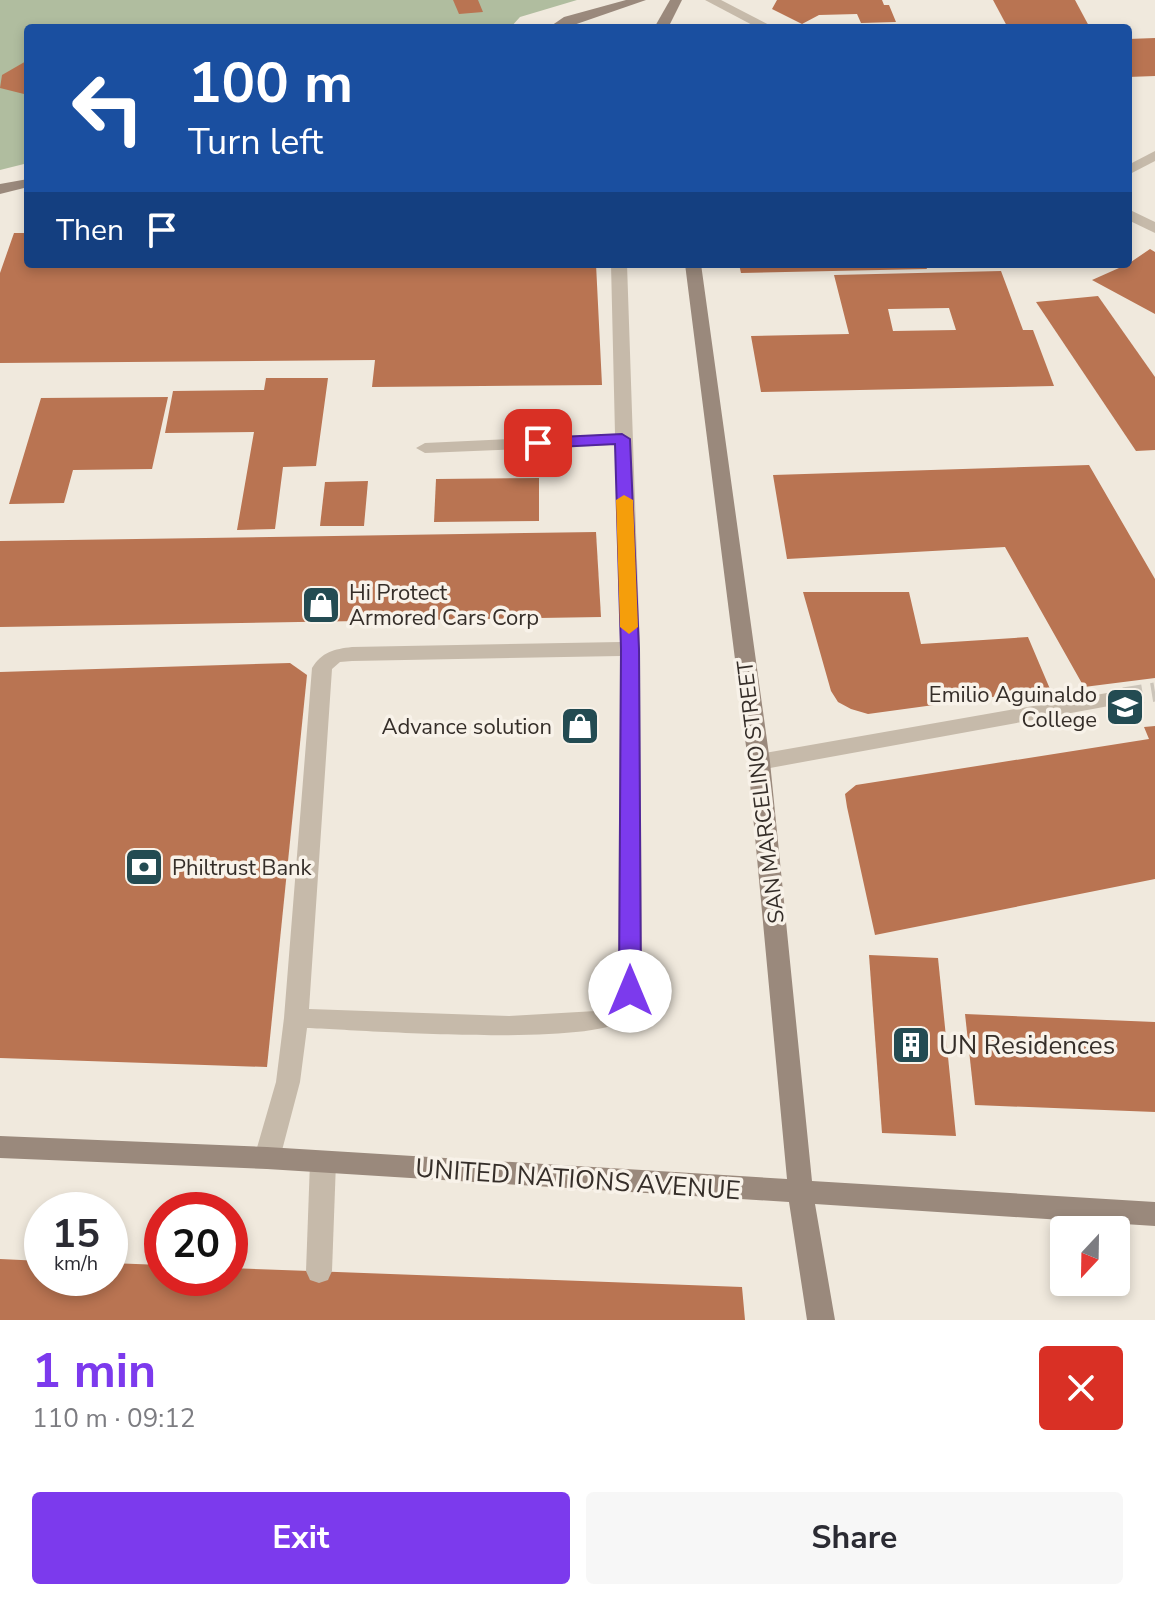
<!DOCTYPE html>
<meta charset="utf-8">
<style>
:root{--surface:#fff;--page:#f7f7f7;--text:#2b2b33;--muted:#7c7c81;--accent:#7c3aed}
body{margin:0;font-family:"Nunito Sans",sans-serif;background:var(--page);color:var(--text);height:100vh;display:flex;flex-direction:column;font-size:30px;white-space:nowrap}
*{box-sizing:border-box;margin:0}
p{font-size:26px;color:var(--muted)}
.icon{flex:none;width:44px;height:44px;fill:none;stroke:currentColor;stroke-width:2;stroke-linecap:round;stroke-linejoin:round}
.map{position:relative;height:1320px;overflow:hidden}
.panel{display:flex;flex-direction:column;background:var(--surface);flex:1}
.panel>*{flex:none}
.guide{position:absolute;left:24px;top:24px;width:1108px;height:244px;border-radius:8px;box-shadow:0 4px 12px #0003;background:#1a4fa0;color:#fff;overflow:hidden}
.needle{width:52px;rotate:202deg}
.controls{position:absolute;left:1050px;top:1216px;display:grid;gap:16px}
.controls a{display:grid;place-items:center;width:80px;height:80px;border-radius:8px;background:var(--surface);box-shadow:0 4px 12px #0003;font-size:40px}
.speed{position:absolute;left:24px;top:1192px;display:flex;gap:16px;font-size:40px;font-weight:700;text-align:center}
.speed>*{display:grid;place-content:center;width:104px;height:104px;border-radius:50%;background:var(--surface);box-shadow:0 4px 12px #0003;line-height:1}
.speed small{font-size:20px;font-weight:400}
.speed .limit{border:12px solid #d22;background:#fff;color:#111}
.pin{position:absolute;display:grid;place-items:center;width:68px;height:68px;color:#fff;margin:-34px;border-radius:16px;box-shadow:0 4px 12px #0006}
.me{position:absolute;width:88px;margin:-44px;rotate:0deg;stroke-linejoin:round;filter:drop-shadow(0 0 6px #0008)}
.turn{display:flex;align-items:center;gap:28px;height:168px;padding:0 32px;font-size:36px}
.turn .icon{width:104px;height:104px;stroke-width:2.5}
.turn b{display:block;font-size:56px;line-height:68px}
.then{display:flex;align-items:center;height:76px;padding:0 32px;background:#0003;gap:16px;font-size:30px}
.round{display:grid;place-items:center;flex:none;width:84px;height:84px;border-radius:8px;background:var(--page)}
.overview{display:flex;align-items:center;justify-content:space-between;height:136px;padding:0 32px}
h1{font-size:48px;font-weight:700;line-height:60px;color:var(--accent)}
.action{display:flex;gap:16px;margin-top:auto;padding:16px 32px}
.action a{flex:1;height:92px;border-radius:8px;background:var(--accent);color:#fff;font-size:32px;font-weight:700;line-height:92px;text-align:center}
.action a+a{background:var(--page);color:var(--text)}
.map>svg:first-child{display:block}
.green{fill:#b0bd9f}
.building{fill:#b97452;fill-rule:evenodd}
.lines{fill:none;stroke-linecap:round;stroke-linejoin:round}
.minor-tunnel{stroke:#cbc4b9;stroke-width:19;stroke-dasharray:19 9;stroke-linecap:butt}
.service{fill:#c6baaa;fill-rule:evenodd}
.minor{fill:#c6baaa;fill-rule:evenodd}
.tertiary{fill:#c6baaa;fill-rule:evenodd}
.secondary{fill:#9a897c;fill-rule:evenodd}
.route{fill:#7c3aed;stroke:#51269a;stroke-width:2}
.slow{fill:#f59e0b}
.labels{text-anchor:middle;stroke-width:7;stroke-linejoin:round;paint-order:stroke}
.poi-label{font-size:22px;fill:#352e29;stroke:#f8f2e9;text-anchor:start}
.street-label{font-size:22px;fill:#352e29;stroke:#f8f2e9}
.near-poi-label{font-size:26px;fill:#352e29;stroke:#f8f2e9;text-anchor:start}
.near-street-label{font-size:26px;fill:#352e29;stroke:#f8f2e9}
</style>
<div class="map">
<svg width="1155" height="1320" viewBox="0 0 1155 1320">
<rect width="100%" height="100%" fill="#f0e9dd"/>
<path class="green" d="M0,0H577L520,17L510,28H28V163L0,170Z"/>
<g class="building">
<path d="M453,0H478L483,12L459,14Z"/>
<path d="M777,0H882L884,5H889L896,22L861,23L857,14L819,15L802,24L772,9Z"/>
<path d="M993,0H1075L1090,28H1008Z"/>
<path d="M1155,38V76L1128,77V39Z"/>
<path d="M28,60V95L0,88L2,75Z"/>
<path d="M14,233H28V264H596L602,385L372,387L375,360L0,363V273Z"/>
<path d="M1150,249L1155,252V314L1092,280L1128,264Z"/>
<path d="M739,264H925L927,269L741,273Z"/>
<path d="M1001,271L1023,330H1033L1054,386L761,392L751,336L849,334L834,275ZM949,308L956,330L893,331L888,309Z"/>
<path d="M1098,296L1155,377V450L1136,451L1036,302Z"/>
<path d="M266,378H328L316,466L283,467L275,529L237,530L254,432L165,433L173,391L264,390Z"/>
<path d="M168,397L152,469L73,470L64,503L9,504L41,398Z"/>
<path d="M1089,465L1155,579V678L1084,687L1005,547L787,559L773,475Z"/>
<path d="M539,478V521L434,522L436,479Z"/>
<path d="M368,481L364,526H320L325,482Z"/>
<path d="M596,532L601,617L0,627V541Z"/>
<path d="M803,592H909L921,644L1028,637L1050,689L868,714L851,709L838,702L831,691Z"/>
<path d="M290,663L307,675L267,1067L0,1058V672Z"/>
<path d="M1155,726V879L875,935L847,807L845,794L856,785L1149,739L1144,727Z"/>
<path d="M869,955L938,958L956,1136L882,1133Z"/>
<path d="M965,1014L1155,1022V1112L975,1105Z"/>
<path d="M0,1259L42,1261V1278H110V1263L162,1265V1278H230V1268L742,1287L745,1320H0Z"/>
</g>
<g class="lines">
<path class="minor-tunnel" d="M1124,697L1155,692"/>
<g class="service">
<path d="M1155,151V161L1128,175V165Z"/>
<path d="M611,264H627L640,649L642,991C638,999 634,1012 628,1018C595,1048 361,1030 307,1028L300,1082L280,1158L276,1166L267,1169L258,1166L254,1158L276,1082L284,1018L312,668C322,652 334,649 352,647L620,642L615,445L425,453L416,448L425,443L615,434ZM620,656L618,991L612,1004L596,1011L509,1016L309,1009L332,669L340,662L352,661Z"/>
<path d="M323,1151L332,1154L336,1162L332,1271L328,1280L319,1283L310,1280L306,1271L310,1162L314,1154Z"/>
</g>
<path class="minor" d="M1124,690L1134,697L1131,702L759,770L752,767L748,762L752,757L759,754Z"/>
<g class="tertiary">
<path d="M705,0H721L775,28H758Z"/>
<path d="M1128,209L1155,222V233L1128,220Z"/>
</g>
<g class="secondary">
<path d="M626,0H646L565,28H548L564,17Z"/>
<path d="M670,0H682L668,28H654Z"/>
<path d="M28,179V187L0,194V184Z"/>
<path d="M685,264H701L770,762L812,1181L1155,1202V1226L815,1204L835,1320H807L789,1202L267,1169L0,1158V1136L267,1147L787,1179L748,762Z"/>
</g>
</g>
<path class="route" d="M622,434L630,439L639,649L641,991L638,997H622L619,991L621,649L615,444L538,448L530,443L538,438Z"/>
<path class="slow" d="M624,495L633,500L638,627L629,634L620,627L616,500Z"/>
<defs>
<g id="shop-square" transform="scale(2)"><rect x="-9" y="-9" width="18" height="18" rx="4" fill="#234b52" stroke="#f8f2e9"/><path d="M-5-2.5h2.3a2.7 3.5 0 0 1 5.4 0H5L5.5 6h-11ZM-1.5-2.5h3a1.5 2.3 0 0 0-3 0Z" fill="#fff"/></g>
<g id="university-square" transform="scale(2)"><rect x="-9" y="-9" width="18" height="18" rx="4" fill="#234b52" stroke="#f8f2e9"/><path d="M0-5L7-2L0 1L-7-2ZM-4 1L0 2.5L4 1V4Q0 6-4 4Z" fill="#fff"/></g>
<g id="bank-square" transform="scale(2)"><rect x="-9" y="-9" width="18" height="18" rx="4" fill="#234b52" stroke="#f8f2e9"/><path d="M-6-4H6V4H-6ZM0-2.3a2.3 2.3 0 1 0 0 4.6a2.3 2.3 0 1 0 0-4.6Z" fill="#fff"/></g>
<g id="building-square" transform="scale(2)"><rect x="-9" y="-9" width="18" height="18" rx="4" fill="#234b52" stroke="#f8f2e9"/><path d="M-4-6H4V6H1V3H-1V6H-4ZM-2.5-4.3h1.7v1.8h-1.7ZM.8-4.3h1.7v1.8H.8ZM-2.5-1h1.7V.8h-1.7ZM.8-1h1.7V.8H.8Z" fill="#fff"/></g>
</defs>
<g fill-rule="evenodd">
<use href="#shop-square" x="321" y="605"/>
<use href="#university-square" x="1125" y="707"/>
<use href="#shop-square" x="580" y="726"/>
<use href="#bank-square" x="144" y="867"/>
<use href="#building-square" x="911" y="1045"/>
</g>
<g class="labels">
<g class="poi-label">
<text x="349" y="600">Hi Protect<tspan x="349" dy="25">Armored Cars Corp</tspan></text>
<text x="1097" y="702" text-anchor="end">Emilio Aguinaldo<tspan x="1097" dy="25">College</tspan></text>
<text x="552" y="734" text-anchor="end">Advance solution</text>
<text x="172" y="875">Philtrust Bank</text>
</g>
<g class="street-label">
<text transform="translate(760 792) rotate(-97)" y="8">SAN MARCELINO STREET</text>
</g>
<g class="near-poi-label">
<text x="939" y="1054">UN Residences</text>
</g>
<g class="near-street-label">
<text transform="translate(578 1179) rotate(4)" y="9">UNITED NATIONS AVENUE</text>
</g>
</g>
</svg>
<div class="controls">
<a><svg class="needle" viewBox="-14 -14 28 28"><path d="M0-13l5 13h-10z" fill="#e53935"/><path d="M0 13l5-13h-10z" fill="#7c7c81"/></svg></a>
</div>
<div class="speed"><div>15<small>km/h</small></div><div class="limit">20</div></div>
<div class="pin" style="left:538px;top:443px;background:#d93025"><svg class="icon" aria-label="arrive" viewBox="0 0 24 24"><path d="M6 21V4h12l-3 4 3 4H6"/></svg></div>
<svg class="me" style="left:630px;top:991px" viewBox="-20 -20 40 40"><circle r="19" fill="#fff"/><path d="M0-13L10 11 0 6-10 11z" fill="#7c3aed"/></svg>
<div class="guide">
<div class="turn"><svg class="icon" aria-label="left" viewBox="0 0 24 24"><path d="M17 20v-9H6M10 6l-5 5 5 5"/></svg><div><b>100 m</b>Turn left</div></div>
<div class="then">Then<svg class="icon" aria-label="arrive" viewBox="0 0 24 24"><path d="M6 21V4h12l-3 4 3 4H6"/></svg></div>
</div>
</div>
<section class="panel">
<div class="overview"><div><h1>1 min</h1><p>110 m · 09:12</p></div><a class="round" style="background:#d93025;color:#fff"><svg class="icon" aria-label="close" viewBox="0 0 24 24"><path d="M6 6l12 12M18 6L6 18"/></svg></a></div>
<div class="action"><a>Exit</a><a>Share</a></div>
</section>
